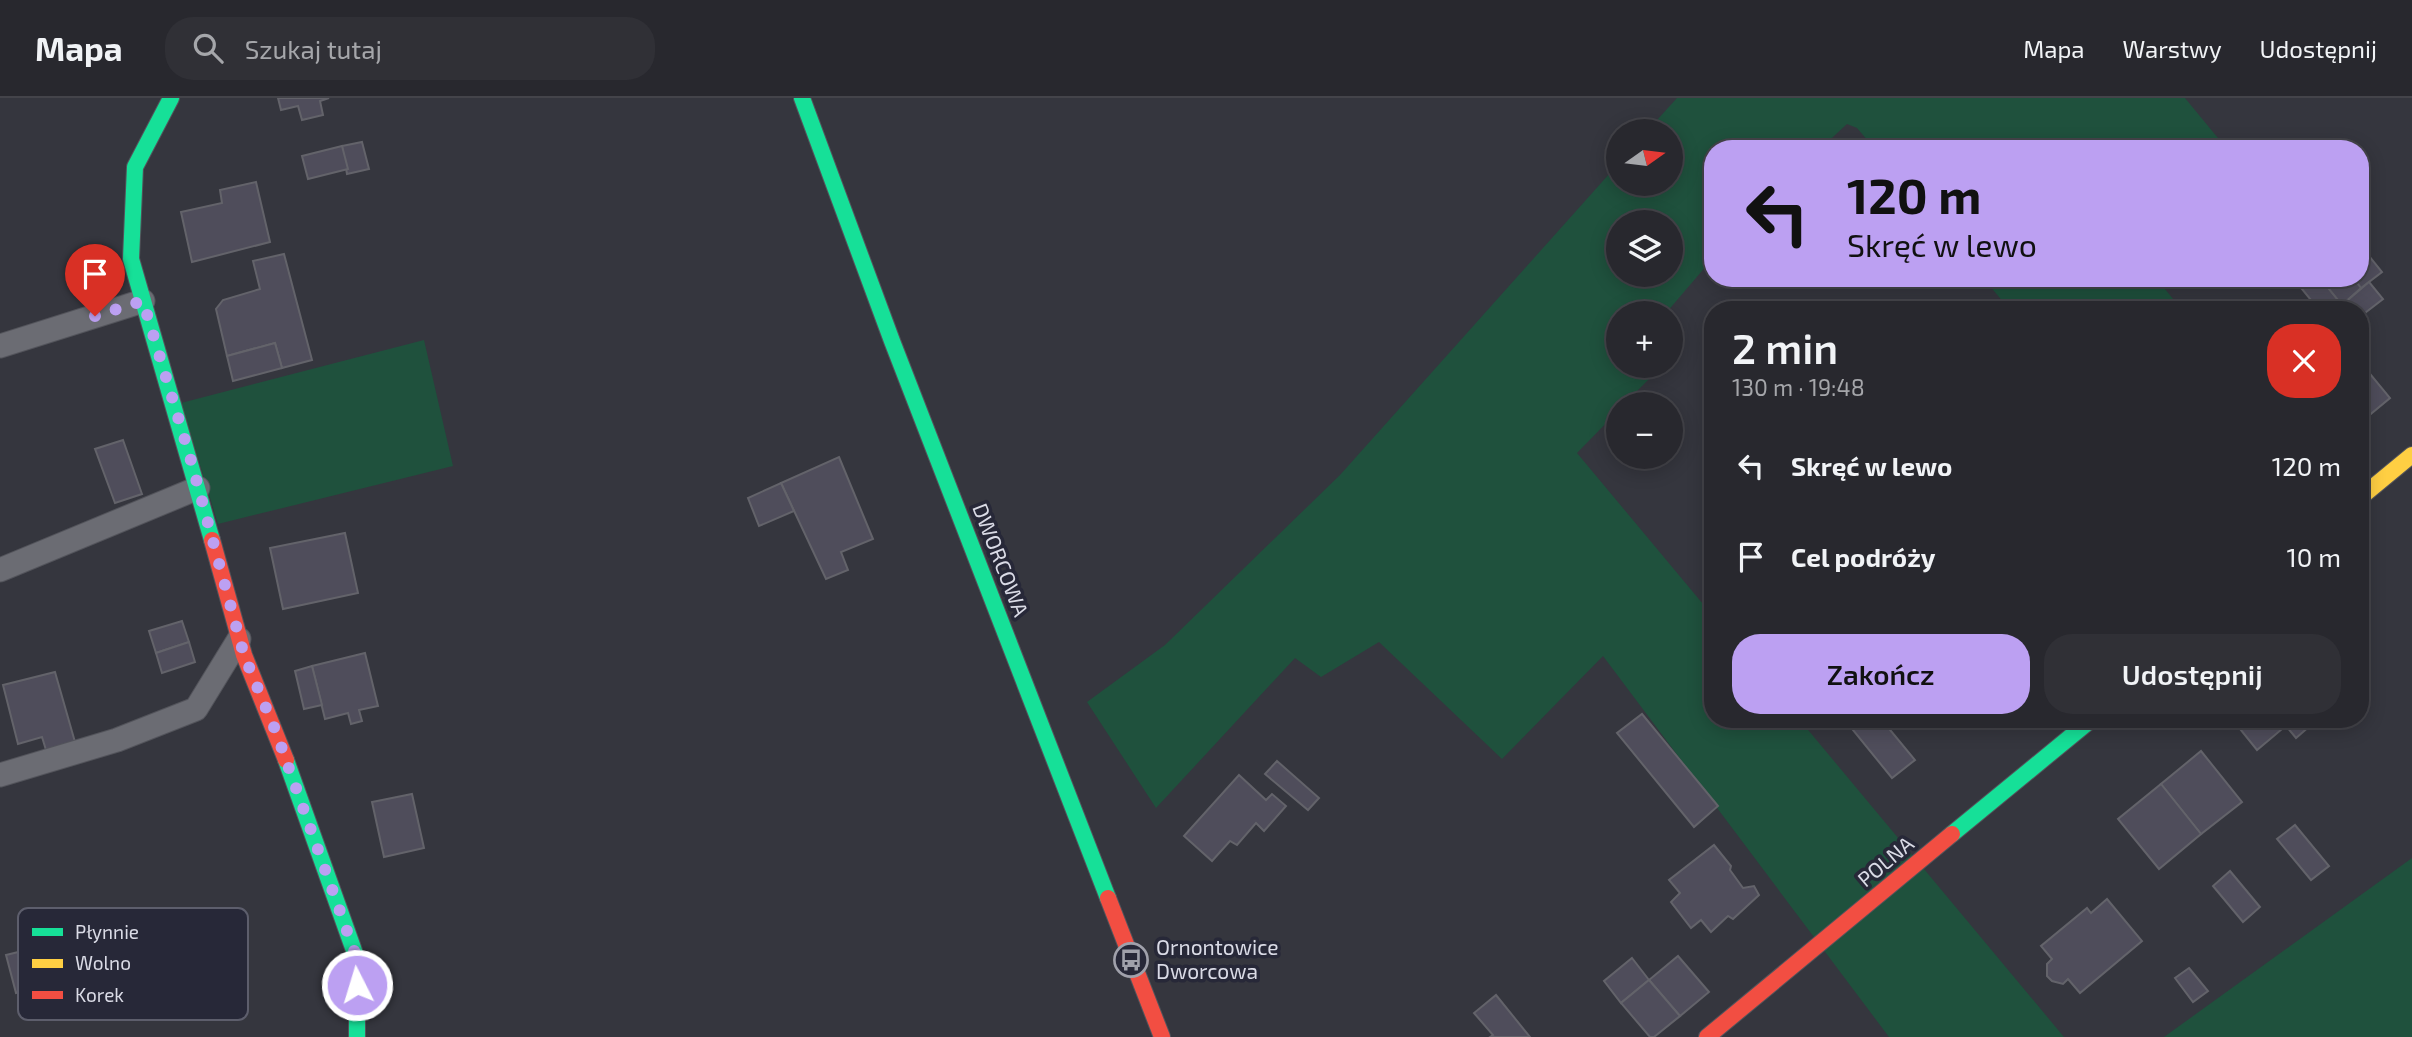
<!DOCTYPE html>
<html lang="pl">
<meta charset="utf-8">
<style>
:root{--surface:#28282e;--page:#303036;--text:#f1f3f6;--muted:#a5a6aa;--line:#44444a;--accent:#bca0f2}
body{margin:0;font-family:"Exo 2",sans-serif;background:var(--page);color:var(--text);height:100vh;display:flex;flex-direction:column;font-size:26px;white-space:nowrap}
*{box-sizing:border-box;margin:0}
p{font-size:23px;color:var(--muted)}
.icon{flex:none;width:38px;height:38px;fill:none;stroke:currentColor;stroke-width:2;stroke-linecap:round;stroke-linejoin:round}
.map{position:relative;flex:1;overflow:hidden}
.panel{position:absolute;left:1704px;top:203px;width:665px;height:427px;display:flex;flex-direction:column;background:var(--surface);border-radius:28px;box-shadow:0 4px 18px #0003,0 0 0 2px var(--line)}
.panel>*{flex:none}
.banner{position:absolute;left:1704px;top:42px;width:665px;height:147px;border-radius:28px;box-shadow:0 4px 18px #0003,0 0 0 2px var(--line);background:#bca0f2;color:#111;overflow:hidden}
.needle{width:46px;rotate:76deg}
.tools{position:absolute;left:1606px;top:21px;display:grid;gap:14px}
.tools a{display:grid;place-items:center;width:77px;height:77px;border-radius:50%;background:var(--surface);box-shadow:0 4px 18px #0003,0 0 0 2px var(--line);font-size:35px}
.pin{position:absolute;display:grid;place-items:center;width:60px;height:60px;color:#fff;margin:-72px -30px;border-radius:50% 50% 50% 0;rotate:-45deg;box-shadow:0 0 7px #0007}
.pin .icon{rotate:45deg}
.me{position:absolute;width:77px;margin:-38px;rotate:355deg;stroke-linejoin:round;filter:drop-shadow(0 0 5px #0008)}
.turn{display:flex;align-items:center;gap:24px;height:147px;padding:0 28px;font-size:32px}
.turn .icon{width:91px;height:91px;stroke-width:2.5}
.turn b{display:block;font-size:49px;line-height:60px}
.round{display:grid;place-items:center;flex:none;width:74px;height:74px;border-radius:28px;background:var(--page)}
.headline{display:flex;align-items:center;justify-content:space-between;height:119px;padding:0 28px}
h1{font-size:42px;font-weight:600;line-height:52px}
.cta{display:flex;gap:14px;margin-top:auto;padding:14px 28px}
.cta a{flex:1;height:80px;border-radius:28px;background:var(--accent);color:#111;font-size:28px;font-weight:600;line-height:80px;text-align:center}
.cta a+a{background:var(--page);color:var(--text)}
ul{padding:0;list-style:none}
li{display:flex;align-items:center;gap:21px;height:91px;padding:0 28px}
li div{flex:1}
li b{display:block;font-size:26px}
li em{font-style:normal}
header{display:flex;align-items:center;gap:42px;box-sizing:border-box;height:98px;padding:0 35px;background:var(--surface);border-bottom:2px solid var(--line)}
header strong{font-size:33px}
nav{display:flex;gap:38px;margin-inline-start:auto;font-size:24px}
.search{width:490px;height:63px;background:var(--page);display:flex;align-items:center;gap:18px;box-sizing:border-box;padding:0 24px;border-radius:28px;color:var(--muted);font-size:26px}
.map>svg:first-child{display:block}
.green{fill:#1f513d;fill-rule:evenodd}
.building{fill:#4f4d5b;stroke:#63636a;stroke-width:2}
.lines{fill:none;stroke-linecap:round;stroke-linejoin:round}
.lane-casing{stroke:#53545b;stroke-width:25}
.fast-casing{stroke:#53545b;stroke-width:18}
.slow-casing{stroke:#53545b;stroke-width:18}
.jam-casing{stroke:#53545b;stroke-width:18}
.lane{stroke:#6b6c73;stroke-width:23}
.fast{stroke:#16e098;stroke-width:16}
.slow{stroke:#ffcf43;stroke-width:16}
.jam{stroke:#f24e42;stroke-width:16}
.route{stroke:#bca0f2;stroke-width:12;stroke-dasharray:0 21.6}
.labels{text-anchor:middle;stroke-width:7;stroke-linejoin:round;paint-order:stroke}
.street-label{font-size:21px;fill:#dadbe6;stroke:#272838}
.poi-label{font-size:21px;fill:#dadbe6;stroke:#272838;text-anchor:start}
.key{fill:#272838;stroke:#5d5e6c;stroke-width:2}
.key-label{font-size:19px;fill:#dadbe6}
</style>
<header>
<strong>Mapa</strong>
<div class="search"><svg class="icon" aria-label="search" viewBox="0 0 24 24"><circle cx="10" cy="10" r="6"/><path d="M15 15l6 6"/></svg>Szukaj tutaj</div>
<nav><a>Mapa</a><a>Warstwy</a><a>Udostępnij</a></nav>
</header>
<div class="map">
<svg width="2412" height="939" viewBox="0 0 2412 939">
<rect width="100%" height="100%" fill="#35363e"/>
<g class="green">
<path d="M1677,0H2185L2227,51H1875L1857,30L1847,26L1820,51H1713V160L1666,215H1619V268H1662L1624,306H1619V312L1577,355L1713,518V621H1799L2064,939H1889L1603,558L1502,661L1379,544L1321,579L1295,560L1156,710L1087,604L1165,547L1340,377L1619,65V86H1671V33H1647ZM1619,124H1671V177H1619Z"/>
<path d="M1983,180H2156L2182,212H2010Z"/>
<path d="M424,242L453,368L218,426L181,305Z"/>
<path d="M2412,760V939H2164Z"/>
</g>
<g class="building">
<path d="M278,0H329L320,3L323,17L302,22L298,8L281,12Z"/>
<path d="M362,44L369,71L347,76L342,48Z"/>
<path d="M342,48L348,71L308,81L302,58Z"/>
<path d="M256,84L270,144L192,164L181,114L222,105L220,92Z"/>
<path d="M2361,148L2382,174L2361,190L2353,180H2361Z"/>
<path d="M284,156L312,262L282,270L275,245L227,258L216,211L223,202L260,191L253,163Z"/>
<path d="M2293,180H2320L2338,201L2325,212H2319Z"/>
<path d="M2320,180H2353L2361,190L2342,207Z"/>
<path d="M2369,184L2383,201L2361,218V212H2346L2342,207Z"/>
<path d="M275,245L282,270L233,283L227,258Z"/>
<path d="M2361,265L2390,300L2361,324Z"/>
<path d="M123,342L142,396L115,405L95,351Z"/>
<path d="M839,359L873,441L841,454L848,472L826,481L781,385Z"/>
<path d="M781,385L794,413L759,428L748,400Z"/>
<path d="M345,435L358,495L283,511L270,450Z"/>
<path d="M182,523L189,544L156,555L149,533Z"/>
<path d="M189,544L195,564L162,575L156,555Z"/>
<path d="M365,555L378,608L359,612L362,623L351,626L348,615L325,621L312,568Z"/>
<path d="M312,568L322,607L304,611L295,573Z"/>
<path d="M55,574L75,644L46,652L42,639L18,646L3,587Z"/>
<path d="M1642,616L1718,708L1694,729L1617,635Z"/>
<path d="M1844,621H1908H1893L1886,627L1915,662L1892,680Z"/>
<path d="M2232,621H2294L2257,652Z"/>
<path d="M2294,621H2304L2310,628L2296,640L2286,628Z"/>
<path d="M2201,653L2242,704L2201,736L2161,686Z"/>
<path d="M1277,663L1319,700L1308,712L1265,676Z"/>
<path d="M1239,677L1266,702L1272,696L1286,708L1264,733L1256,725L1237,747L1230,743L1212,763L1184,738Z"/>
<path d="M2161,686L2201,736L2159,771L2118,721Z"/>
<path d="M412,696L424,750L384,759L372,704Z"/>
<path d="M2295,727L2329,768L2311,782L2277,741Z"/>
<path d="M1714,747L1731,768L1730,772L1743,790L1754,788L1759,797L1733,821L1728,818L1711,834L1701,822L1691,830L1671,804L1680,795L1669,782Z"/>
<path d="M2230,773L2260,809L2243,824L2213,788Z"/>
<path d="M2107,801L2142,843L2080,895L2068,881L2063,886L2052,883L2047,878V866L2052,861L2041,848L2087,810L2091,815Z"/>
<path d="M47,847L57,885L16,895L6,857Z"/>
<path d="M1678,858L1709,894L1680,918L1649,882Z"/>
<path d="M1632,860L1649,882L1621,905L1604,883Z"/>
<path d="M2189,870L2208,893L2193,904L2175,880Z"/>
<path d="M1649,882L1680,918L1654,939H1650L1621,905Z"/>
<path d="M1496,897L1530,939H1490L1493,937L1474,915Z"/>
</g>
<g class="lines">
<g class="lane-casing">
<g id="lane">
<path d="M0,248L143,203"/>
<path d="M0,472L198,390"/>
<path d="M0,677L117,642L196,611L239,541"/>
</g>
</g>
<g class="fast-casing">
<g id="fast">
<path d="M171,0L135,69L131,161L212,442"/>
<path d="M802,0L892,243L1108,800"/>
<path d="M286,662L357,861V939"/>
<path d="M1952,736L2092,621"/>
</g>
</g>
<g class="slow-casing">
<path id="slow" d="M2361,399L2412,357"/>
</g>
<g class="jam-casing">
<g id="jam">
<path d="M212,442L244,557L286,662"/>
<path d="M1108,800L1162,939"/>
<path d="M1707,939L1952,736"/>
</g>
</g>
<use href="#lane" class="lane"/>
<use href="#fast" class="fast"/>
<use href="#slow" class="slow"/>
<use href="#jam" class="jam"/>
</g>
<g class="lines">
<path class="route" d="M95,218L143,203L190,359L244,557L276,634L357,861V887"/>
</g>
<defs>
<g id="bus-ring" transform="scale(1.75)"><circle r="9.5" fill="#272838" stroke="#a0a1ab" stroke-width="1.5"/><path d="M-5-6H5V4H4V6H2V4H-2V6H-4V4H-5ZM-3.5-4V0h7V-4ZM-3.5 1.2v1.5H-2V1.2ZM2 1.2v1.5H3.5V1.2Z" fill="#a0a1ab"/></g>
</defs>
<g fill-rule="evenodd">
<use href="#bus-ring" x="1131" y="862"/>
</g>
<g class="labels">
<g class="street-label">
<text transform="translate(1000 462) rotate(69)" y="7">DWORCOWA</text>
<text transform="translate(1886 764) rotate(-40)" y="7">POLNA</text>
</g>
<g class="poi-label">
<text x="1156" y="857">Ornontowice<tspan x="1156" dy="24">Dworcowa</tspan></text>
</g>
</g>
<rect x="18" y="810" width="230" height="112" rx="10" class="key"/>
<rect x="32" y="830" width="31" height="8" fill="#16e098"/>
<rect x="32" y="861" width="31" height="9" fill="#ffcf43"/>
<rect x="32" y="893" width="31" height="8" fill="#f24e42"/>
<g class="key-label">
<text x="75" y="841">Płynnie</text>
<text x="75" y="872">Wolno</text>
<text x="75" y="904">Korek</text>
</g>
</svg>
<div class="tools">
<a><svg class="needle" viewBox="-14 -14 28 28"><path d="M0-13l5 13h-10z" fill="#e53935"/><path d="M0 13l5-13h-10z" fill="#a5a6aa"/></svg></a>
<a><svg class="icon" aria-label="layers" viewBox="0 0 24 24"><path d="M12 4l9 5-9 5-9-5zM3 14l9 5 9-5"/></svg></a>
<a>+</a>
<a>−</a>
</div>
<div class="pin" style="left:95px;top:218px;background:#d93025"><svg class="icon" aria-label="arrive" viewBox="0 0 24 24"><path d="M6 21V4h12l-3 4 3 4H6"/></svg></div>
<svg class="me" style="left:357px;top:887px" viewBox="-20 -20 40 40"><circle r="17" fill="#bca0f2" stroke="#fff" stroke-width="3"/><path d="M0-11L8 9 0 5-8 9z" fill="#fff"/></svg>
<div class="banner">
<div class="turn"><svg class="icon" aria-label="left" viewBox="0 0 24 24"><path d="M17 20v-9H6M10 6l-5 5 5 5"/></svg><div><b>120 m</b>Skręć w lewo</div></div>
</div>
<section class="panel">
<div class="headline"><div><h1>2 min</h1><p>130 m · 19:48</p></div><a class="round" style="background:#d93025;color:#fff"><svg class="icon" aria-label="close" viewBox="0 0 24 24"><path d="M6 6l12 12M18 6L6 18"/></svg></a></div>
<ul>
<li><svg class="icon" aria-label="left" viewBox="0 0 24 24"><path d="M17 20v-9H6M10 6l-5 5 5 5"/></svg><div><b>Skręć w lewo</b></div><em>120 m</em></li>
<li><svg class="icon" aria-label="arrive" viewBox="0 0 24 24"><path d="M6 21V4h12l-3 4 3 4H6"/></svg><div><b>Cel podróży</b></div><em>10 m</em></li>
</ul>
<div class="cta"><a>Zakończ</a><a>Udostępnij</a></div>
</section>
</div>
